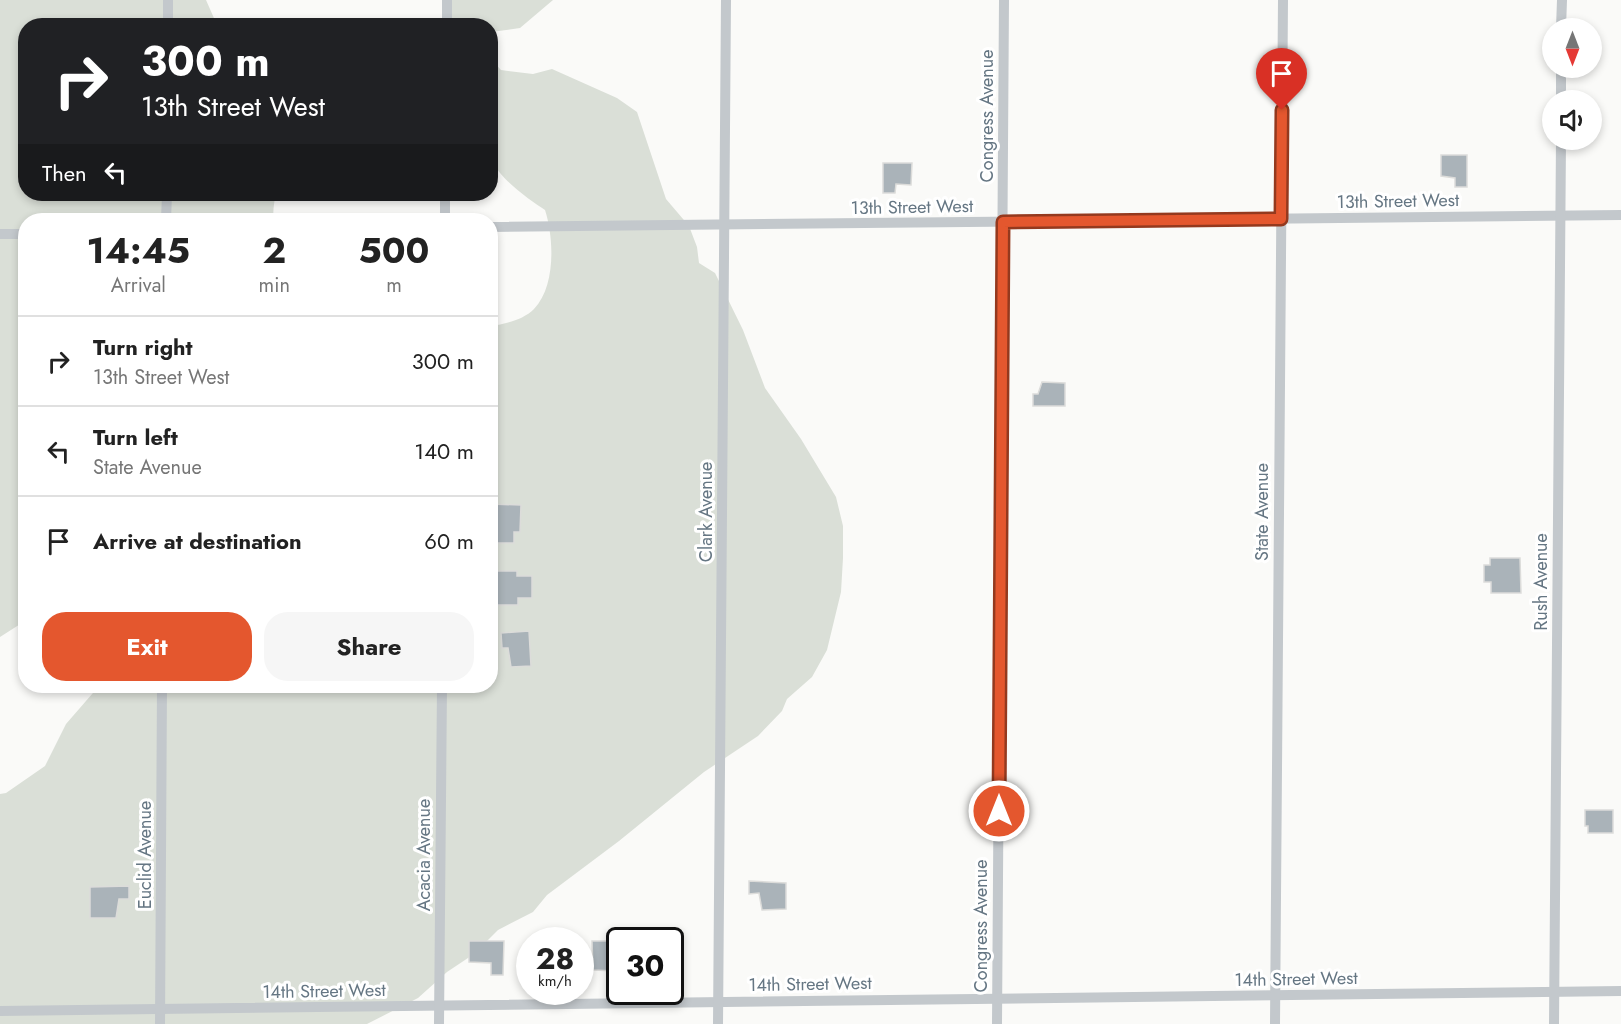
<!DOCTYPE html>
<style>
:root{--surface:#fff;--page:#f6f6f6;--text:#222;--muted:#767676;--line:#e0e0e0;--accent:#e4572e}
body{margin:0;font-family:Jost,sans-serif;background:var(--page);color:var(--text);height:100vh;display:flex;flex-direction:column;font-size:22px;white-space:nowrap}
*{box-sizing:border-box;margin:0}
p{font-size:20px;color:var(--muted)}
.icon{flex:none;width:33px;height:33px;fill:none;stroke:currentColor;stroke-width:2;stroke-linecap:round;stroke-linejoin:round}
.map{position:relative;flex:1;overflow:hidden}
.drawer{position:absolute;left:18px;top:213px;width:480px;height:480px;display:flex;flex-direction:column;background:var(--surface);border-radius:24px;box-shadow:0 3px 9px #0003}
.drawer>*{flex:none}
.guide{position:absolute;left:18px;top:18px;width:480px;height:183px;border-radius:24px;box-shadow:0 3px 9px #0003;background:#202124;color:#fff;overflow:hidden}
.needle{width:39px;rotate:180deg}
.tools{position:absolute;left:1542px;top:18px;display:grid;gap:12px}
.tools a{display:grid;place-items:center;width:60px;height:60px;border-radius:50%;background:var(--surface);box-shadow:0 3px 9px #0003;font-size:30px}
.speed{position:absolute;left:516px;top:927px;display:flex;gap:12px;font-size:30px;font-weight:700;text-align:center}
.speed>*{display:grid;place-content:center;width:78px;height:78px;border-radius:50%;background:var(--surface);box-shadow:0 3px 9px #0003;line-height:1}
.speed small{font-size:15px;font-weight:400}
.speed .limit{border:3px solid #111;border-radius:9px;background:#fff;color:#111}
.pin{position:absolute;display:grid;place-items:center;width:51px;height:51px;color:#fff;margin:-62px -26px;border-radius:50% 50% 50% 0;rotate:-45deg;box-shadow:0 0 6px #0007}
.pin .icon{rotate:45deg}
.me{position:absolute;width:66px;margin:-33px;rotate:0deg;stroke-linejoin:round;filter:drop-shadow(0 0 4px #0008)}
.turn{display:flex;align-items:center;gap:21px;height:126px;padding:0 24px;font-size:27px}
.turn .icon{width:78px;height:78px;stroke-width:2.5}
.turn b{display:block;font-size:42px;line-height:51px}
.then{display:flex;align-items:center;height:57px;padding:0 24px;background:#0003;gap:12px;font-size:22px}
.eta{display:flex;justify-content:space-evenly;align-items:center;height:102px;text-align:center}
.eta b{font-size:36px;font-weight:700;line-height:42px}
.action{display:flex;gap:12px;margin-top:auto;padding:12px 24px}
.action a{flex:1;height:69px;border-radius:24px;background:var(--accent);color:#fff;font-size:24px;font-weight:700;line-height:69px;text-align:center}
.action a+a{background:var(--page);color:var(--text)}
ul{padding:0;list-style:none}
li{display:flex;align-items:center;gap:18px;height:90px;padding:0 24px;border-top:2px solid var(--line)}
li div{flex:1}
li b{display:block;font-size:22px}
li em{font-style:normal}
.map>svg:first-child{display:block}
.green{fill:#dadfd7}
.building{fill:#aab3b9;stroke:#dcdcda;stroke-width:1.5}
.lines{fill:none;stroke-linecap:round;stroke-linejoin:round}
.minor{stroke:#c3c8cc;stroke-width:10}
.route-casing{stroke:#94391e;stroke-width:15}
.route{stroke:#e4572e;stroke-width:10}
.labels{text-anchor:middle;stroke-width:6;stroke-linejoin:round;paint-order:stroke}
.street-label{font-size:18px;fill:#657683;stroke:#fff}
</style>
<div class="map">
<svg width="1621" height="1024" viewBox="0 0 1621 1024">
<rect width="100%" height="100%" fill="#fafaf8"/>
<g class="green">
<path d="M0,0H206L217,25L26,26V194H275C275,203 272,210 274,220H26L25,621L0,637Z"/>
<path d="M447,0H553L520,28L491,32L490,26H445Z"/>
<path d="M491,59L501,70L533,74L552,69L617,98L637,112L666,199L689,226L697,247L699,263L715,273L743,330L765,388L801,439L836,497L843,526V558L841,592L827,650L812,677L787,699L782,711L758,736L704,772L619,841L547,895L533,912L498,930L474,954L447,972L418,998L367,1024H0V794L6,793L45,766L66,724L99,686H490L491,326C505,324 523,320 534,309C556,286 554,238 545,210C531,201 499,178 494,163C484,135 491,88 491,59Z"/>
</g>
<g class="building">
<path d="M1441,155H1467V187H1455V178L1441,176Z"/>
<path d="M883,163H912L911,185L896,184L895,193H883Z"/>
<path d="M1042,382L1065,383V406H1033V394H1038Z"/>
<path d="M490,504L521,505L520,532H514V543H490Z"/>
<path d="M1490,558H1520L1521,593H1491V582H1484V565H1490Z"/>
<path d="M490,571H517V576H532V598H518V605H490Z"/>
<path d="M529,631L531,666L511,667L508,648H502L501,633Z"/>
<path d="M1585,810H1613V833H1588V826H1585Z"/>
<path d="M749,881L786,883V909L762,910L759,893L749,894Z"/>
<path d="M129,886V899H119L116,918H90V887Z"/>
<path d="M469,941H504L503,975H491V963L469,962Z"/>
<path d="M592,941H620V967H616L617,971L593,970Z"/>
</g>
<g class="lines">
<g class="minor">
<path d="M168,26V0"/>
<path d="M447,26V0"/>
<path d="M1561,28L1562,0"/>
<path d="M1561,100V68"/>
<path d="M166,220L167,194"/>
<path d="M445,220V194"/>
<path d="M490,227L1621,215"/>
<path d="M0,234H26"/>
<path d="M0,1011L1621,991"/>
<path d="M160,1024L162,686"/>
<path d="M439,1024L442,686"/>
<path d="M718,1024L726,0"/>
<path d="M997,1024L1004,0"/>
<path d="M1275,1024L1283,0"/>
<path d="M1554,1024L1561,140"/>
</g>
</g>
<g class="lines">
<g class="route-casing">
<path id="route" d="M999,811L1003,222L1281,219L1282,110"/>
</g>
<use href="#route" class="route"/>
</g>
<g class="labels">
<g class="street-label">
<text transform="translate(987 116) rotate(-90)" y="6">Congress Avenue</text>
<text transform="translate(1398 201) rotate(-1)" y="6">13th Street West</text>
<text transform="translate(912 207) rotate(-1)" y="6">13th Street West</text>
<text transform="translate(706 512) rotate(-90)" y="6">Clark Avenue</text>
<text transform="translate(1262 512) rotate(-90)" y="6">State Avenue</text>
<text transform="translate(1541 582) rotate(-90)" y="6">Rush Avenue</text>
<text transform="translate(145 855) rotate(-90)" y="6">Euclid Avenue</text>
<text transform="translate(424 855) rotate(-90)" y="6">Acacia Avenue</text>
<text transform="translate(981 926) rotate(-90)" y="6">Congress Avenue</text>
<text transform="translate(1296 979) rotate(-1)" y="6">14th Street West</text>
<text transform="translate(810 984) rotate(-1)" y="6">14th Street West</text>
<text transform="translate(324 991) rotate(-1)" y="6">14th Street West</text>
</g>
</g>
</svg>
<div class="tools">
<a><svg class="needle" viewBox="-14 -14 28 28"><path d="M0-13l5 13h-10z" fill="#e53935"/><path d="M0 13l5-13h-10z" fill="#767676"/></svg></a>
<a><svg class="icon" aria-label="sound" viewBox="0 0 24 24"><path d="M4 9h4l5-4v14l-5-4H4zM17 9q2 3 0 6"/></svg></a>
</div>
<div class="speed"><div>28<small>km/h</small></div><div class="limit">30</div></div>
<div class="pin" style="left:1282px;top:110px;background:#d93025"><svg class="icon" aria-label="arrive" viewBox="0 0 24 24"><path d="M6 21V4h12l-3 4 3 4H6"/></svg></div>
<svg class="me" style="left:999px;top:811px" viewBox="-20 -20 40 40"><circle r="17" fill="#e4572e" stroke="#fff" stroke-width="3"/><path d="M0-11L8 9 0 5-8 9z" fill="#fff"/></svg>
<div class="guide">
<div class="turn"><svg class="icon" aria-label="right" viewBox="0 0 24 24"><path d="M7 20v-9h11M14 6l5 5-5 5"/></svg><div><b>300 m</b>13th Street West</div></div>
<div class="then">Then<svg class="icon" aria-label="left" viewBox="0 0 24 24"><path d="M17 20v-9H6M10 6l-5 5 5 5"/></svg></div>
</div>
<section class="drawer">
<div class="eta">
<div><b>14:45</b><p>Arrival</p></div>
<div><b>2</b><p>min</p></div>
<div><b>500</b><p>m</p></div>
</div>
<ul>
<li><svg class="icon" aria-label="right" viewBox="0 0 24 24"><path d="M7 20v-9h11M14 6l5 5-5 5"/></svg><div><b>Turn right</b><p>13th Street West</p></div><em>300 m</em></li>
<li><svg class="icon" aria-label="left" viewBox="0 0 24 24"><path d="M17 20v-9H6M10 6l-5 5 5 5"/></svg><div><b>Turn left</b><p>State Avenue</p></div><em>140 m</em></li>
<li><svg class="icon" aria-label="arrive" viewBox="0 0 24 24"><path d="M6 21V4h12l-3 4 3 4H6"/></svg><div><b>Arrive at destination</b></div><em>60 m</em></li>
</ul>
<div class="action"><a>Exit</a><a>Share</a></div>
</section>
</div>
